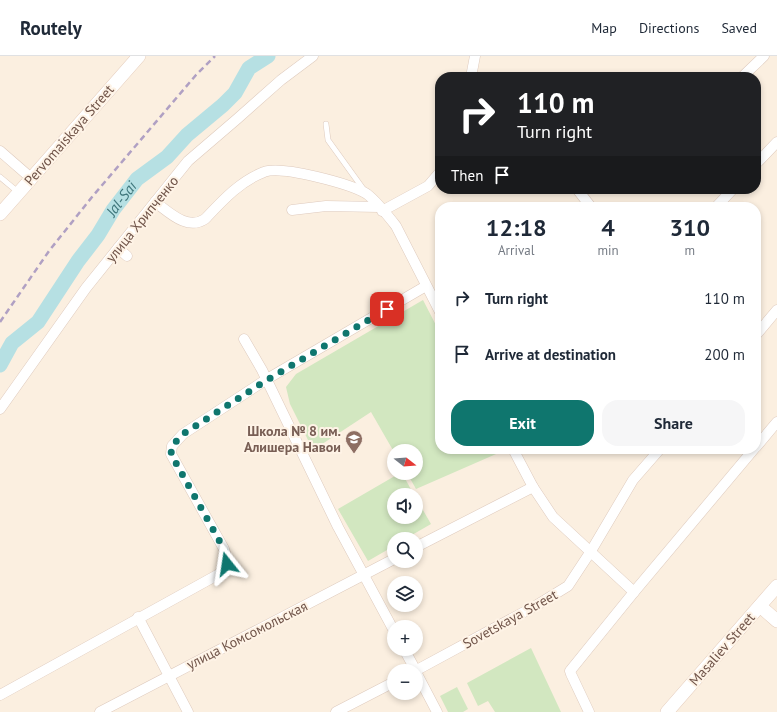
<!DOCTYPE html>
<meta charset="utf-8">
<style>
:root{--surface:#fff;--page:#f6f6f7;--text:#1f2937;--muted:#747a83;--line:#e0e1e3;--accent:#0f766e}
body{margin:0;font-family:"PT Sans",sans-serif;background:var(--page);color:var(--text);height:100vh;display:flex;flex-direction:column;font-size:15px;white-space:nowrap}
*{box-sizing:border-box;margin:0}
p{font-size:13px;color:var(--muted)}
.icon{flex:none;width:22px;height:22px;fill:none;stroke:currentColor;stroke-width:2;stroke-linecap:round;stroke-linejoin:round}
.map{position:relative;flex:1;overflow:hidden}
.drawer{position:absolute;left:435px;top:146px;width:326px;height:252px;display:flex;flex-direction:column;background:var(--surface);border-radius:16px;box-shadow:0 2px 6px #0003}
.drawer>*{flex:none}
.banner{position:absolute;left:435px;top:16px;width:326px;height:122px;border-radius:16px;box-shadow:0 2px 6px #0003;background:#202124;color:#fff;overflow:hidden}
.needle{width:26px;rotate:107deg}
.fabs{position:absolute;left:387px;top:388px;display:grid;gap:8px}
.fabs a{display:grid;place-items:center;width:36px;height:36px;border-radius:50%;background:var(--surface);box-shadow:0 2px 6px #0003;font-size:20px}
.pin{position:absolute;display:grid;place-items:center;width:34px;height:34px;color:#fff;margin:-17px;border-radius:8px;box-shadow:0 2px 6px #0006}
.me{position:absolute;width:44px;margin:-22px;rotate:345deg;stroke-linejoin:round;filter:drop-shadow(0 0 3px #0008)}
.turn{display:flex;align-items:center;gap:14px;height:84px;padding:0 16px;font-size:18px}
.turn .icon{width:52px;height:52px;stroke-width:2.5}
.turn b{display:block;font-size:28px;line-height:34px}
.then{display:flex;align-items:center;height:38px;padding:0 16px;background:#0003;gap:8px;font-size:15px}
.eta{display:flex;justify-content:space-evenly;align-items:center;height:68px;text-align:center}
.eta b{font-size:24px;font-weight:700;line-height:28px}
.button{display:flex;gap:8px;margin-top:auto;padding:8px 16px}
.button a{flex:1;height:46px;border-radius:16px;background:var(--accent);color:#fff;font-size:16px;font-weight:700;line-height:46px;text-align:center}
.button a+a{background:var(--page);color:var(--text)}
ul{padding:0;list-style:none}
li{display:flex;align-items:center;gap:12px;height:56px;padding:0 16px}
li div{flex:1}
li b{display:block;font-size:15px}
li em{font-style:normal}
header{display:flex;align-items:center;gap:24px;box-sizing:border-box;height:56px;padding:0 20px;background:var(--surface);border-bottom:1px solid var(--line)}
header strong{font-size:19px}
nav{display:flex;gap:22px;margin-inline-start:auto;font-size:14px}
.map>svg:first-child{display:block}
.green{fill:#d2e7c0}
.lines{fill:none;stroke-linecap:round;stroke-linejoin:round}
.river{stroke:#b6e0e3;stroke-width:15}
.service-casing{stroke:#decabd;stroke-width:6}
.minor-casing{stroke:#decabd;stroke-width:11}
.secondary-casing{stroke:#e5cdbd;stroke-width:14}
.service{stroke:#fff;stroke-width:5}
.minor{stroke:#fff;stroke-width:10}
.secondary{stroke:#fff;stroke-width:13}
.rail{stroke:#b0a0c3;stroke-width:2.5;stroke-dasharray:6 4;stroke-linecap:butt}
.route{stroke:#0f766e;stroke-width:7;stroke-dasharray:0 12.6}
.labels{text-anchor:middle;stroke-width:4;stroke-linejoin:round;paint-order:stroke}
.street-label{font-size:14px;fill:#705449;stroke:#fef3e6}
.education-label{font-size:14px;font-weight:bold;fill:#785e54;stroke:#fef3e6;text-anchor:end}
.water-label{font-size:15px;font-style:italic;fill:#40777c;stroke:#fef3e6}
</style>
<header>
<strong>Routely</strong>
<nav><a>Map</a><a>Directions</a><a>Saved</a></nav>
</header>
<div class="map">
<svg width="777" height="656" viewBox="0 0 777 656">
<rect width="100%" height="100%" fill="#fbefe0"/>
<g class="green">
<path d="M423,244L440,277V393H502L503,395L416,433L407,417H416V395L394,396L371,356L313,394L290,348L286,331L296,318Z"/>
<path d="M400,417H402L414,439H394V461H416V442L431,468L405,483H394V490L368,505L338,453Z"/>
<path d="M531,592L561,656H495L488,645L478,650L467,627Z"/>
<path d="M457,631L468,653L463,656H448L440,640Z"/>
</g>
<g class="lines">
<path class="river" id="s1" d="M0,309L12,287L38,266L78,205L98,179L113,154L137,123L167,101L187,79L223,49L235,37L249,12L268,0"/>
<g class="service-casing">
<g id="service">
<path d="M326,68L328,84L364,134"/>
<path d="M0,121L18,136"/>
</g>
</g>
<g class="minor-casing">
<g id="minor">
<path d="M471,21L475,0"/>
<path d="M742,21L764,0"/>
<path d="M0,95L31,122"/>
<path d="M756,108L777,86"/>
<path d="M577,133L591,151"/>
<path d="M155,146C169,156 187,175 205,163C222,145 240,125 264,116C281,109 351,128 367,138C376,145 389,161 396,170L440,256"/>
<path d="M716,151L733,133"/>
<path d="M292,154L326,150L379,151"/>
<path d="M382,155L428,130L440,116"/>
<path d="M118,192L127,200"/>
<path d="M756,279L777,254"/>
<path d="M244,283L262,314L338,471L394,575"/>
<path d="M0,353L86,232L188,105L237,63L281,24L313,0"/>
<path d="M756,391L777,366"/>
<path d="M513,393L533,431L553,461L634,536"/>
<path d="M416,491L533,431"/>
<path d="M138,561L188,656"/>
<path d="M404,593L416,615"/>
<path d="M415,615L537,549L568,530L591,495L633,424L660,393"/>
<path d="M416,616L437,656"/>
<path d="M0,639L219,518C229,509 228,505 224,493L171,398L172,390L183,378L267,323L426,230"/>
<path d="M100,656L394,503"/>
<path d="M336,656L394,626"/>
<path d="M589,656L571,618L570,615L634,536L754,393"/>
</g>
</g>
<g class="secondary-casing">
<g id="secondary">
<path d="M0,158L139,0"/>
<path d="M760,550L777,565"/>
<path d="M667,656L777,530"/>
</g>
</g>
<use href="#service" class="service"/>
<use href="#minor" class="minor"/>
<use href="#secondary" class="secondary"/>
<path class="rail" d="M0,266L49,195L92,141L196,19L215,0"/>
</g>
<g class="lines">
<path class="route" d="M227,508V504L224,493L171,398L172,390L183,378L267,324L387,253"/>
</g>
<defs>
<g id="school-pin" transform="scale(0.9)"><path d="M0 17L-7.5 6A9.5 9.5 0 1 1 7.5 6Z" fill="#8d6e63" stroke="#fef3e6"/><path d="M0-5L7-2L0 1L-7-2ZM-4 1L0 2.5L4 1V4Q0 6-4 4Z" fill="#fff"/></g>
</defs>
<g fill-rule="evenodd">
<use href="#school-pin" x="354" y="383"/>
</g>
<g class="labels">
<g class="street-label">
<text transform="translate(69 79) rotate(-49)" y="5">Pervomaiskaya Street</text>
<text transform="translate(142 163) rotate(-51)" y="5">улица Хрипченко</text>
<text transform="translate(510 563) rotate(-29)" y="5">Sovetskaya Street</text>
<text transform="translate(247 579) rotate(-27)" y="5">улица Комсомольская</text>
<text transform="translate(722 593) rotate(-49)" y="5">Masaliev Street</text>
</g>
<g class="education-label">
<text x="341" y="380">Школа № 8 им.<tspan x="341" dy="16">Алишера Навои</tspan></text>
</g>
<g class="water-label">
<text dy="5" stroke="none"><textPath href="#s1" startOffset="207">Jal-Sai</textPath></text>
</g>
</g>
</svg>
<div class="fabs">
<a><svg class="needle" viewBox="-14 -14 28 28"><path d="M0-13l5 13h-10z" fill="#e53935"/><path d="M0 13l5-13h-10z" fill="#747a83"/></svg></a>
<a><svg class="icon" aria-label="sound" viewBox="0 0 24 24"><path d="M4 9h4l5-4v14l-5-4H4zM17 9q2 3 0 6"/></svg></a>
<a><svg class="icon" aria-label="search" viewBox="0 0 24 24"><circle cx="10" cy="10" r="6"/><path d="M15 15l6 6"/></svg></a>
<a><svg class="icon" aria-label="layers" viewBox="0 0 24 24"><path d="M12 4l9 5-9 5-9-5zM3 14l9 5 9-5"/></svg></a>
<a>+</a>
<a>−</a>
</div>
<div class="pin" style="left:387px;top:253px;background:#d93025"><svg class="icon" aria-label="arrive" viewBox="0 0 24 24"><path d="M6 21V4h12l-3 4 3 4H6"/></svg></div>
<svg class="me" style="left:227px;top:508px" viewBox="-20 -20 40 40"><path d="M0-17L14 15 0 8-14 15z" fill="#0f766e" stroke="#fff" stroke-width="4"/></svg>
<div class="banner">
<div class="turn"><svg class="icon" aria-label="right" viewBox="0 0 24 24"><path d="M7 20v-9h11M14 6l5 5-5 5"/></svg><div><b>110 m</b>Turn right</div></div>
<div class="then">Then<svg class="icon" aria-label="arrive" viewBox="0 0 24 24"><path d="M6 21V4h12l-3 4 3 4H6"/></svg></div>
</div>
<section class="drawer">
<div class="eta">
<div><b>12:18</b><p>Arrival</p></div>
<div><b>4</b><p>min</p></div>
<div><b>310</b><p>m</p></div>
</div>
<ul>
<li><svg class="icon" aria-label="right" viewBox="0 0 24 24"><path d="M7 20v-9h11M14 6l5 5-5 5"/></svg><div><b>Turn right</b></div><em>110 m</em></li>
<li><svg class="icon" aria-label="arrive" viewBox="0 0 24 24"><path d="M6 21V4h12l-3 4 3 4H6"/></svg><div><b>Arrive at destination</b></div><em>200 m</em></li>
</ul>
<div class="button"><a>Exit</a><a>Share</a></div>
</section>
</div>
